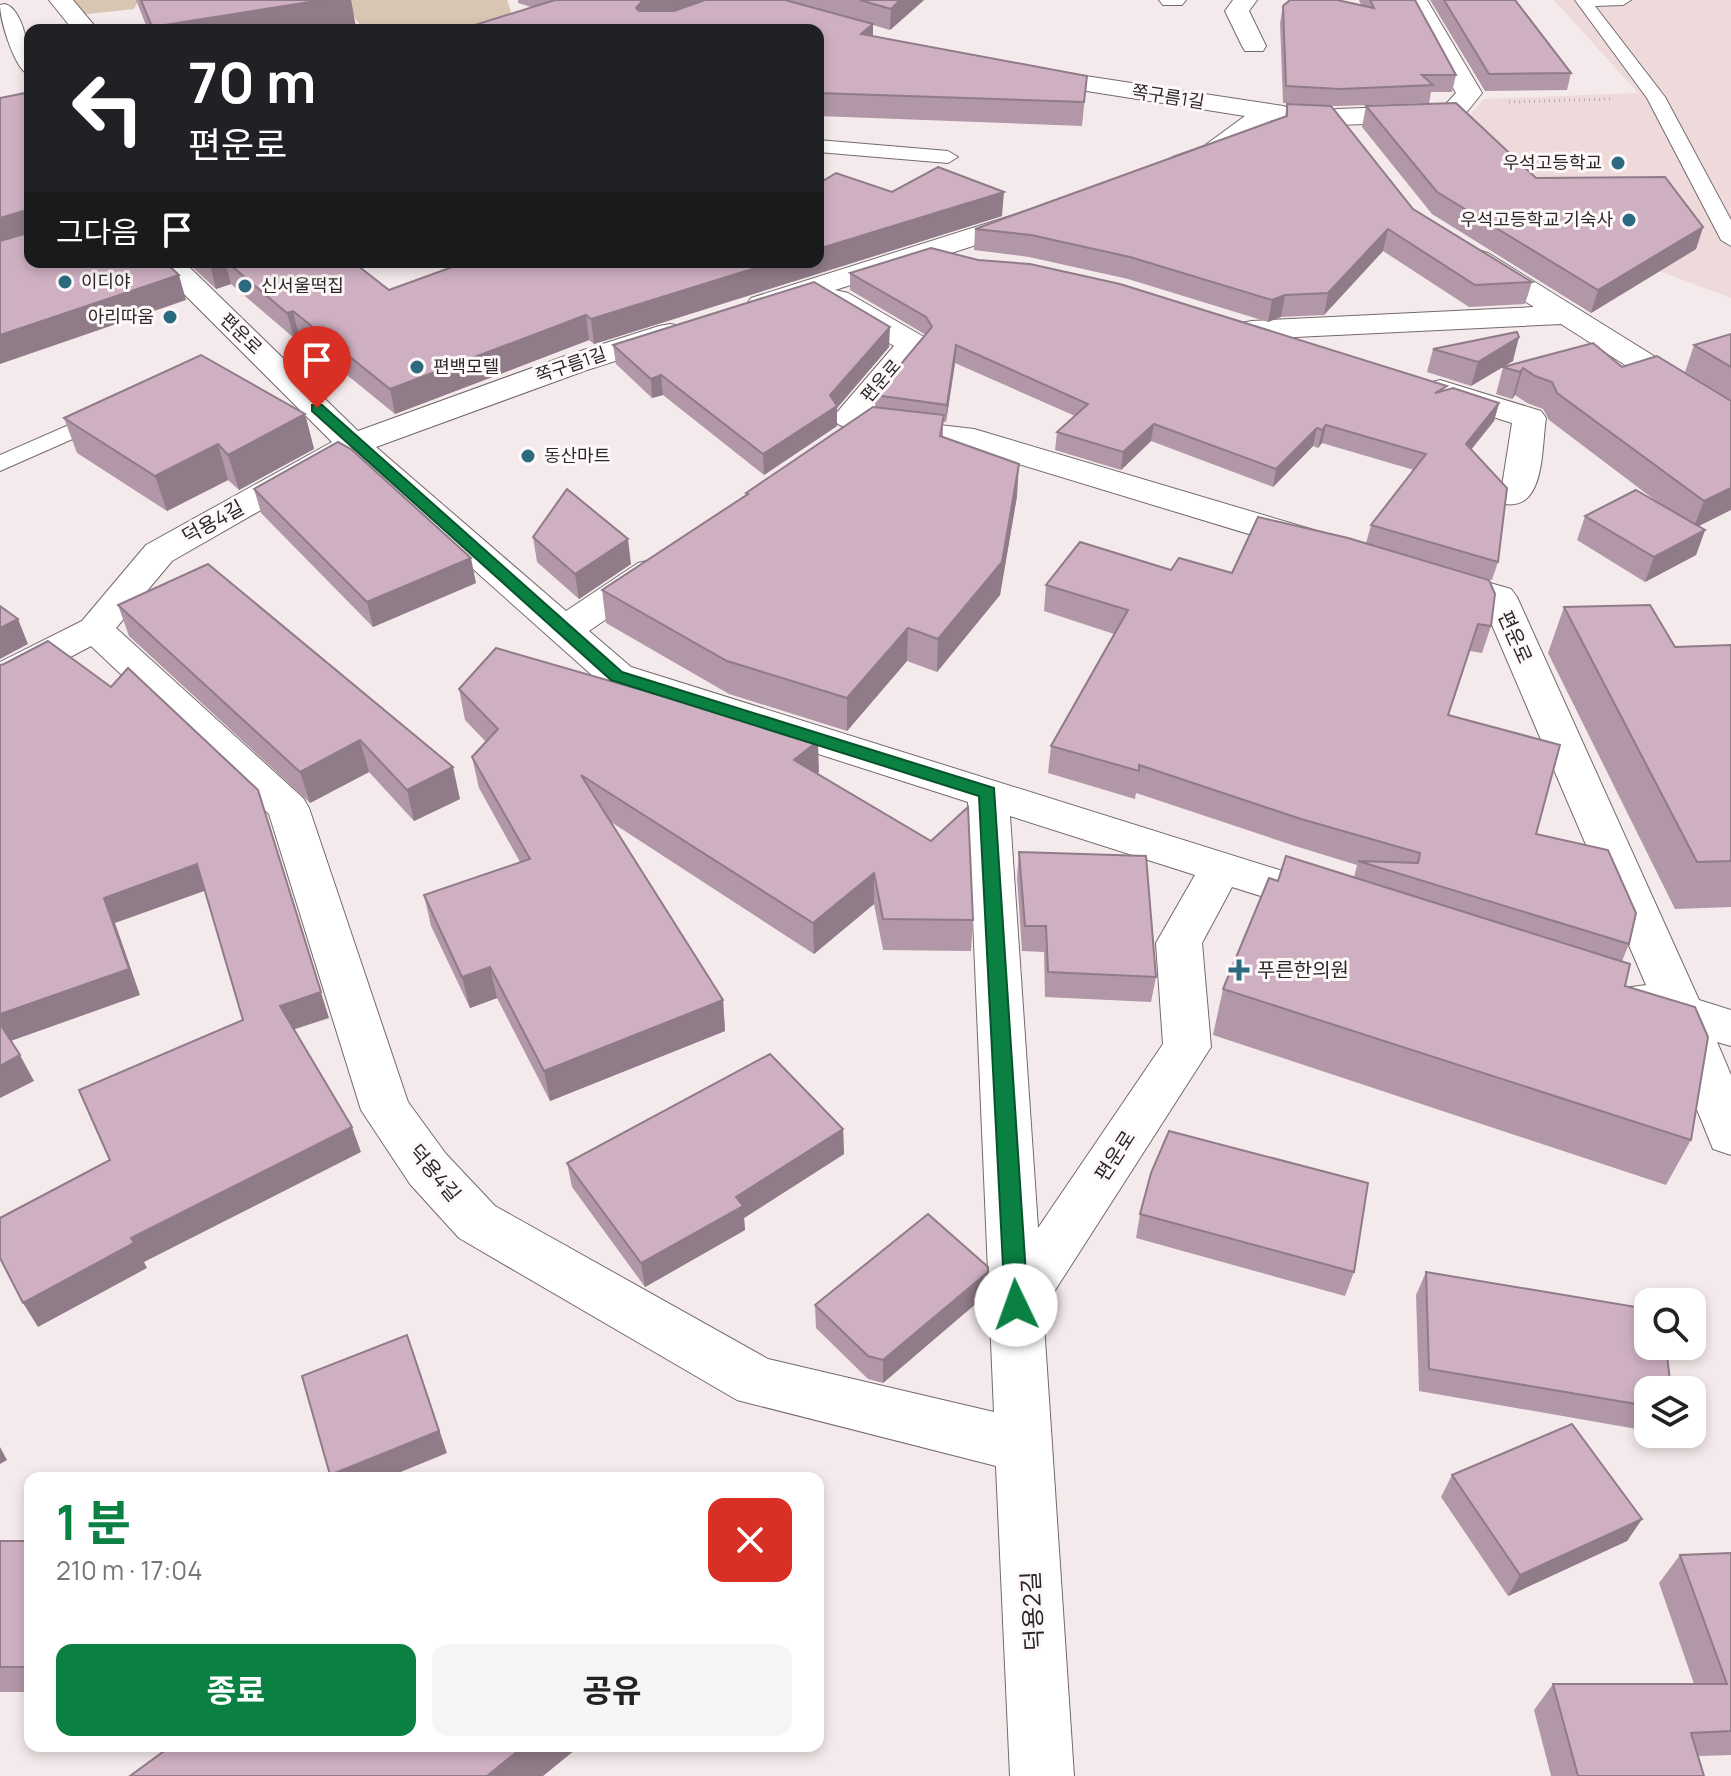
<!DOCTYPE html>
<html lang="ko">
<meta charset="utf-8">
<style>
:root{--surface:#fff;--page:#f6f6f6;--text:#222;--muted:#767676;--accent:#0b8043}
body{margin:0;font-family:Manrope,"Noto Sans KR",sans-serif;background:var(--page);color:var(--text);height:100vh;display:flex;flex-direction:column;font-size:30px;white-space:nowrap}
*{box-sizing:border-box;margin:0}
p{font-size:26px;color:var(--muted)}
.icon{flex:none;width:44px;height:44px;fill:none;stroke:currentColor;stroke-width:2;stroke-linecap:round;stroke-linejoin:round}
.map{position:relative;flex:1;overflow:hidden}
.drawer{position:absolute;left:24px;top:1472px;width:800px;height:280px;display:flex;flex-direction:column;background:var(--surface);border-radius:16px;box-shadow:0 4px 12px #0003}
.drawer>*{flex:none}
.top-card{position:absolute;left:24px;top:24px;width:800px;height:244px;border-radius:16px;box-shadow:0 4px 12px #0003;background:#202124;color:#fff;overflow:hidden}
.controls{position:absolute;left:1634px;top:1288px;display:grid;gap:16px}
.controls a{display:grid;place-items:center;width:72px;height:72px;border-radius:16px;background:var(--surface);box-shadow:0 4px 12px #0003;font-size:40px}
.pin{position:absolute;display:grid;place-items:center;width:68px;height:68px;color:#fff;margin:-82px -34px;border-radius:50% 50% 50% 0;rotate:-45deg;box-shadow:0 0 8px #0007}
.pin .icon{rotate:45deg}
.me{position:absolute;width:88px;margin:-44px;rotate:357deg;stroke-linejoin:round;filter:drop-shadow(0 0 6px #0008)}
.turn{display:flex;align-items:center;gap:28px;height:168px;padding:0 32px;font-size:36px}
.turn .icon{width:104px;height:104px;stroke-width:2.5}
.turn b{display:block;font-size:56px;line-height:68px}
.then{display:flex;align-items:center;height:76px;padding:0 32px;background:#0003;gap:16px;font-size:30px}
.round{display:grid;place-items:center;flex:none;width:84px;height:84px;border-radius:16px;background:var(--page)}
.overview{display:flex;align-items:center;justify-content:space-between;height:136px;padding:0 32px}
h1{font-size:48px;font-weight:700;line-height:60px;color:var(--accent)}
.primary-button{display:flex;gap:16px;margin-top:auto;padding:16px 32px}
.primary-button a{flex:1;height:92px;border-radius:16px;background:var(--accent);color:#fff;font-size:32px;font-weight:700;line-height:92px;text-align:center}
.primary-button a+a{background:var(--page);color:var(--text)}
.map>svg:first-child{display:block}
.built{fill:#eedadb}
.green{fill:#d8c6b3}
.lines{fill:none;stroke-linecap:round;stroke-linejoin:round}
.lane-casing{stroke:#746a6b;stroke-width:2}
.street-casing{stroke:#746a6b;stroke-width:2}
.path{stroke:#b4acad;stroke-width:3;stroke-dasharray:1 4;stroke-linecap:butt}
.lane{fill:#fff;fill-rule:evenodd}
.street{fill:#fff;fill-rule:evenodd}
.wall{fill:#b197a7}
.shaded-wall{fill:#907b88}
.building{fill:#ceb0c2;stroke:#907b88;stroke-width:2}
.route{fill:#0b8043;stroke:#07532c;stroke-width:2}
.poi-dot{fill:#2c6a80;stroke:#fff8f9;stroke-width:3}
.labels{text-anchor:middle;stroke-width:6;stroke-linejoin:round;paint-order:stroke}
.far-street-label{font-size:18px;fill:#2c2829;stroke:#fff8f9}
.far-poi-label{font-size:18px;fill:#2c2829;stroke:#fff8f9;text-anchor:start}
.street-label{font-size:20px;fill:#2c2829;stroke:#fff8f9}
.poi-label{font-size:20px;fill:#2c2829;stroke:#fff8f9;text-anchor:start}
.near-street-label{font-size:24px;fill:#2c2829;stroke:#fff8f9}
</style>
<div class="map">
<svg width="1731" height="1776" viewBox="0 0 1731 1776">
<rect width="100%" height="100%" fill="#f5eaeb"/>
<path class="built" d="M1554,0H1731V298L1532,223L1468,117L1484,99L1638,93Z"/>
<g class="green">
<path d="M65,0H139L134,9L78,15Z"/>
<path d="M341,0H507L513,17L491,30H353L362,27Z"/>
</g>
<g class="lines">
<g class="lane-casing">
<g id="lane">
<path d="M1575,0H1631L1623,5L1595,6L1665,97L1731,220V246L1721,240L1647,98Z"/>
<path d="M5,4C25,10 30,57 30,75C15,72 0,20 0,5Z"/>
<path d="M818,140L948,151L958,157L948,163L818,152Z"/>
<path d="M110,407L118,409L122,414L118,419L0,471V455Z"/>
</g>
</g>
<g class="street-casing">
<g id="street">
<path d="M49,0H73L98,30H73Z"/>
<path d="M1159,0H1186L1182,5H1163Z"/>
<path d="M1233,0H1257L1249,11L1266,46L1263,51H1245L1242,46L1225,11Z"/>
<path d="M1403,0H1427L1482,93L1462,118L1453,121L1337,125L1328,123L1324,117L1328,111L1337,109L1445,105L1456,93Z"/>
<path d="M1026,67L1283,106L1292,109L1296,114L1292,119L1272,120L1222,158L1183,171L1173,169L1169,163L1173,157L1204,146L1245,116L1017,80L1013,75L1017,70Z"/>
<path d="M1032,209L1042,212L1046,218L1042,224L835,290L848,293L924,337L929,344L870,414L878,418L974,429L1324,533L1329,541L1324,549L1311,552L1298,549L959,446L854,432L838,424L833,417L894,346L826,305L822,299L826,293L762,313L751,310L747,304L751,298Z"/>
<path d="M1478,250L1488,253L1731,404V428L1719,425L1561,324L1252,339L1241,337L1237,330L1241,323L1252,321L1534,307L1468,265L1463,259L1468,253Z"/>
<path d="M152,262H184L358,431L565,356L659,326L670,324L681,326L686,333L681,340L587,370L376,447L566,611L638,563L651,560L664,563L669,571L664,579L589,631L631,667L1340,889L1346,900L1340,911L1324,916L1232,887L1202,943L1211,1047L1043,1309L1074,1776H1010L996,1466L737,1400L459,1238L410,1184L361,1110L269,814L91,646L14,687L0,690V662L82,621L146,545L332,442ZM350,459L603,685L968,802L994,1412L768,1359L495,1206L446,1154L408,1102L309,808L303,798L116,628L172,561ZM1010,816L1195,875L1156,943L1163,1044L1038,1228Z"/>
<path d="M1440,380L1541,411L1546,418C1541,449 1546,515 1500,503L1495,496L1502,486L1512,423L1429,397L1424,390L1429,383Z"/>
<path d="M1438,568L1511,589L1517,597L1699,1000L1731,1010V1046L1717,1042L1731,1075V1155L1713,1149L1663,1026L1625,1014L1618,1001L1625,988L1646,985L1483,604L1425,587L1420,579L1425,571Z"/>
</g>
</g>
<path class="path" d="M1509,102L1611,99"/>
<use href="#lane" class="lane"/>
<use href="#street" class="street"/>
</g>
<g class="wall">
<path d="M136,0H351L356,28L346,30H148Z"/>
<path d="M518,0H924L890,30L873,25V36L1087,76L1082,126L818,116V30L531,7L518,3Z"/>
<path d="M1359,0H1415L1456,75L1452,92H1431L1429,103L1337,106L1283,103L1280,23L1283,6L1361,5Z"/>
<path d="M1430,0H1515L1571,73L1567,90L1485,91Z"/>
<path d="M1287,104L1413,209L1532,282L1525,304L1469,307L1383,251L1324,315L1281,317L1268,322L1128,279L1029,257L974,250L975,229L1285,117Z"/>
<path d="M1366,106L1536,178L1703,227L1696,249L1591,313L1432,214L1362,127Z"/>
<path d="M892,192L1002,216L594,344L589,340L395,414L299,336L294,338L231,284L216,289L187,262H353L389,290Z"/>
<path d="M850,273L1445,391L1499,403L1494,421L1471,450L1498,562L1492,580L1366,543L1371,525L1414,470L1322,443L1318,448L1313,446L1273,487L1151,441L1121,470L1055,450L1057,432L1075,416L955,363L946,422H943V436L1017,496L1000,595L937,672L907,661L847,731L729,694L606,623L602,590L746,496V493L875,408V395L926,335L850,290Z"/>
<path d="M1731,334V400L1685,372L1694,345Z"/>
<path d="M613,345L889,347L837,408V426L764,475L663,395L652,398L616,364Z"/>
<path d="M1433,349L1513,361L1471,386L1427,372Z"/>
<path d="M1503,367H1622L1728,400L1698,526L1705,530L1696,555L1645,582L1577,540L1585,516L1660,504L1549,420L1543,409L1527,403L1515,395L1512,399L1496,394Z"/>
<path d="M305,414L314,449L239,490L228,480L167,511L77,453L64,418Z"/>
<path d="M254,489L476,583L373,627L261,513Z"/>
<path d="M533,537L631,564L579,599L537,562Z"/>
<path d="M208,564L460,799L414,821L369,772L310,803L129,636L118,605Z"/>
<path d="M1171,570L1232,573L1491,626L1482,653L1470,651L1449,715L1536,834L1629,944L1622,961L1625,986L1691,1140L1666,1185L1213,1035L1223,989L1278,881L1354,877L1357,865L1295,846L1136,793L1135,799L1048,773L1051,746L1114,634L1044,611L1046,585Z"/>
<path d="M1564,607L1675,647L1731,645V907L1675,909L1548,653Z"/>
<path d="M459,689L819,772L817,773L973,920L971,951L883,950L874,904L814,954L611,822L723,1000L725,1031L550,1101L497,998L470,1008L431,926L424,895L520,862L479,788L472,757L486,742L465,720Z"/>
<path d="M1019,852L1156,977L1151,1002L1045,997L1044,952L1022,951L1017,877Z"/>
<path d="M843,1129L844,1154L744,1218L745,1230L645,1287L572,1187L567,1163Z"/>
<path d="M1140,1214L1354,1272L1345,1296L1136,1238Z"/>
<path d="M1426,1272L1648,1390V1431L1419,1391L1416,1295Z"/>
<path d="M986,1295L883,1383L868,1379L816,1328L815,1305Z"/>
<path d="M1452,1475L1642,1519L1627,1541L1508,1596L1441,1497Z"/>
<rect x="0" y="1541" width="30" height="151"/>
<path d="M1731,1553V1755L1698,1756L1704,1776H1551L1534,1710L1553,1684H1694L1659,1583L1680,1555Z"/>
</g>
<g class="shaded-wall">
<path d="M322,0H351L356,28L346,30H153L152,27Z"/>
<path d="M643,0H704L644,22L636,8Z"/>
<path d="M900,0H924L890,30L891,9Z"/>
<path d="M873,24V46L861,34Z"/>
<path d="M1004,192L1002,216L594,344L591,319L775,262H818V249Z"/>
<path d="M23,211L30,236L0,245V218Z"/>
<path d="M1703,227L1696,249L1591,313L1598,290Z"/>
<path d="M1388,229L1383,251L1324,315L1328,293Z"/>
<path d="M217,262H225L231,284L216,289L210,265Z"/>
<path d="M179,275L186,300L0,364V335Z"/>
<path d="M1285,295L1281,317L1268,322L1272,300Z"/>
<path d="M293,311L299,336L294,338L287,313Z"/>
<path d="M586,315L589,340L395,414L390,389Z"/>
<path d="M890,327L889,347L837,408V426L764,475L763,454L830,395Z"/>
<path d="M1519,337L1513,361L1471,386L1478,362Z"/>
<path d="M956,345L955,363L946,422L947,405Z"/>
<path d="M1523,368L1515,395L1512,399L1520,372Z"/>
<path d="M661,375L663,395L652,398L651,379Z"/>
<path d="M1499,403L1494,421L1461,462L1466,444Z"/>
<path d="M305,414L314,449L239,490L228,455Z"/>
<path d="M1154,424L1151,441L1121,470L1123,452Z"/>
<path d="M1326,425L1322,443L1318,448L1322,430Z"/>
<path d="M1317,428L1313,446L1273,487L1276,469Z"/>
<path d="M218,444L228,480L167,511L155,476Z"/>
<path d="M1019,464L1017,496L1000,595L937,672L938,639Z"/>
<path d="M1731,488V510L1693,529L1704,501Z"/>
<path d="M1705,530L1696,555L1645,582L1654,557Z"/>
<path d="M628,539L631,564L579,599L575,574Z"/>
<path d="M471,558L476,583L373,627L367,602Z"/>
<path d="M18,619L28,644L0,659V628Z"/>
<path d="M908,628L907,661L847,731V698Z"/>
<path d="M360,740L369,772L310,803L300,772Z"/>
<path d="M818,741L819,772L795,791L794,760Z"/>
<path d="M453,767L460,799L414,821L407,790Z"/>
<path d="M266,816L329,1018L289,1031L280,1006Z"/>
<path d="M197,864L207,890L115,923L140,995L8,1042L0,1026V1014L104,898Z"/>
<path d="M874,873V904L814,954L813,923Z"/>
<path d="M490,967L497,998L470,1008L462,977Z"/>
<path d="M723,1000L725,1031L550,1101L544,1071Z"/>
<path d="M20,1055L34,1081L0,1098V1066Z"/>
<path d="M352,1127L361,1152L144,1262L147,1268L38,1327L23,1303L131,1238Z"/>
<path d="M843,1129L844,1154L744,1218L745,1230L645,1287L641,1263L736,1197Z"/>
<path d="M988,1272L986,1295L883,1383V1360Z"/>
<path d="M415,1358L447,1453L386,1478H331L330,1475Z"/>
<path d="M0,1447L7,1460L0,1464Z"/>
<path d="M1642,1519L1627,1541L1508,1596L1520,1575Z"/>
<path d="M524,1746H580L543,1776H487Z"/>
</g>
<g class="building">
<path d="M141,0H322L152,27Z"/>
<path d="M555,0H643L636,8L639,11H674L705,0H785L873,24L861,34L1087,76L1084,102L818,93V30H459Z"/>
<path d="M860,0H900L891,9Z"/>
<path d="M1290,0H1337L1374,8L1370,0H1415L1456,75H1422L1433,85L1340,89L1286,86L1283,6Z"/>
<path d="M1444,0H1515L1571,73L1489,74Z"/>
<path d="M30,92V262H165L179,275L0,335V241L24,234L23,211L0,218V98Z"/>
<path d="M1456,103L1536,178L1665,177L1703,227L1598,290L1437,192L1366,106Z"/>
<path d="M1287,104L1331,106L1413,209L1532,282L1475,285L1388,229L1328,293L1285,295L1272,300L1130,257L1031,235L975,229L1287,116Z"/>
<path d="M938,167L1004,192L818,249V184L836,173L892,192Z"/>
<path d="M931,248L978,260L1030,264L1120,284L1447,386L1435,393L1453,388L1499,403L1466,444L1507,488L1498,562L1371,525L1426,454L1326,425L1322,430L1317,428L1276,469L1154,424L1123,452L1057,432L1088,404L956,345L947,405L875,395L932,327L926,317L850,273Z"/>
<path d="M227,262H353L389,290L466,262H775L591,319L586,315L390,389L293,311L287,313Z"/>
<path d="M814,282L890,327L830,395L837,406L763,454L661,375L651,379L613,345Z"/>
<path d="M1517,332L1519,337L1478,362L1433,349Z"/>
<path d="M1731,334V367L1694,345Z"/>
<path d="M1593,343L1622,367L1657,356L1731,401V488L1704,501L1557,393L1552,382L1535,376L1523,368L1520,372L1503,367Z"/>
<path d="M201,355L305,414L228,455L218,444L155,476L64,418Z"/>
<path d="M873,407L944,415L940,436L1019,464L1002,562L938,639L908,628L847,698L727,661L602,590L748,494L746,493Z"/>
<path d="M338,442L351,449L471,558L367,602L254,489Z"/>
<path d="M567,489L628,539L575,574L533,537Z"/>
<path d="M1636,490L1705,530L1654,557L1585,516Z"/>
<path d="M1258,517L1348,538L1489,580L1495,594L1491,626L1478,624L1448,715L1560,745L1536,834L1608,850L1636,913L1629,944L1358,861L1418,863L1420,853L1301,819L1139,765V771L1051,746L1128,610L1046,585L1080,542L1171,570L1179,558L1232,573Z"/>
<path d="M208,564L453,767L407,790L360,740L300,772L118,605Z"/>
<path d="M1650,605L1675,647L1731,645V861L1697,862L1564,607Z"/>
<path d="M0,606L18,619L0,628Z"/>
<path d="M48,641L111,687L128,668L258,790L321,992L280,1006L352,1127L131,1238L134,1243L23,1303L0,1258V1218L110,1160L79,1090L243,1020L197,864L104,898L129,969L0,1014V665L4,664Z"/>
<path d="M496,648L818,741L794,760L931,841L968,807L973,920L883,919L874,873L813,923L581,775L723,1000L544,1071L490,967L462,977L424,895L530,859L472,757L498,729L459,689Z"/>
<path d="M1019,852L1146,856L1156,977L1048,972L1046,926H1025Z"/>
<path d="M1286,856L1630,964L1625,986L1695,1007L1708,1037L1691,1140L1223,989L1269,878L1278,881Z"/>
<path d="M0,1024L20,1055L0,1066Z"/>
<path d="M770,1054L843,1129L736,1197L743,1206L641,1263L567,1163Z"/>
<path d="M1169,1131L1368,1183L1354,1272L1140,1214L1151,1173Z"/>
<path d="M928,1214L988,1267V1272L883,1360L868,1356L815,1305Z"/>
<path d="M1426,1272L1648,1309V1346H1666L1671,1390H1648V1406L1429,1369Z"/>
<path d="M407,1335L439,1431L330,1475L302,1376Z"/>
<path d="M1572,1424L1642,1519L1520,1575L1452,1475Z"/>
<rect x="0" y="1541" width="30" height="126"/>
<path d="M1731,1553V1731L1691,1733L1704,1776H1578L1553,1684H1727L1680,1555Z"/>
<path d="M171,1746H524L487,1776H130Z"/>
</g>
<path class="route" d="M312,405H322L622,672L994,788L1028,1305L1024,1312L1016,1314L1009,1312L1005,1305L979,796L611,680L312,411Z"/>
<g class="poi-dot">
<circle cx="1618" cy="163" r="8"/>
<circle cx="1629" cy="220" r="8"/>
<circle cx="65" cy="282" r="8"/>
<circle cx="245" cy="286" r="8"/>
<circle cx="170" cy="317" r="8"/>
<circle cx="417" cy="367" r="8"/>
<circle cx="528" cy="456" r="8"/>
<path d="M1235 958h8v8h8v8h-8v8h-8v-8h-8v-8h8z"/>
</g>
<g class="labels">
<g class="far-street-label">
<text transform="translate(1168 97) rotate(9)" y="6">쪽구름1길</text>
<text transform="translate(241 334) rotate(44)" y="6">편운로</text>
<text transform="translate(571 365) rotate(-19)" y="6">쪽구름1길</text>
<text transform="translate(881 381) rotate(-49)" y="6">편운로</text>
</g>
<g class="far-poi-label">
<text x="1602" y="169" text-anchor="end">우석고등학교</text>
<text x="1613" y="226" text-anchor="end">우석고등학교 기숙사</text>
<text x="81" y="288">이디야</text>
<text x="261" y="292">신서울떡집</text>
<text x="154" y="323" text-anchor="end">아리따움</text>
<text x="433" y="373">편백모텔</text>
<text x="544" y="462">동산마트</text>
</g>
<g class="street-label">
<text transform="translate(213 522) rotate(-29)" y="7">덕용4길</text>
<text transform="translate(1515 637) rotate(66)" y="7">편운로</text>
<text transform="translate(1115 1156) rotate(-57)" y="7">편운로</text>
<text transform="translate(435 1173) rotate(50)" y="7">덕용4길</text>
</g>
<g class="poi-label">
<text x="1257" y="977">푸른한의원</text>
</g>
<g class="near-street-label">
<text transform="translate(1033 1611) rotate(-93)" y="8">덕용2길</text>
</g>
</g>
</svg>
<div class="controls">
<a><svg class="icon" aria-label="search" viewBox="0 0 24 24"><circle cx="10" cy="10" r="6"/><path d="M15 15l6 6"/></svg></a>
<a><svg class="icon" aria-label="layers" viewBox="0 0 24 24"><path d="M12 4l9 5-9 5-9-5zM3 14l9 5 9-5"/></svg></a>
</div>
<div class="pin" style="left:317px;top:408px;background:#d93025"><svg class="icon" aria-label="arrive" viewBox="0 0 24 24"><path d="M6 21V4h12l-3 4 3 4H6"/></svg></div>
<svg class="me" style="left:1016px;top:1305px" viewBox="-20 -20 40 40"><circle r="19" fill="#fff"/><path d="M0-13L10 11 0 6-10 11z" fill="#0b8043"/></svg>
<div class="top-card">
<div class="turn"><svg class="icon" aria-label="left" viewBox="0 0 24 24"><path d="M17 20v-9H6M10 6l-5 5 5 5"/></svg><div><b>70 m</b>편운로</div></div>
<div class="then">그다음<svg class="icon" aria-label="arrive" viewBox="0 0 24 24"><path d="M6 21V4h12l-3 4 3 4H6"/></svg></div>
</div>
<section class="drawer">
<div class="overview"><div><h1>1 분</h1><p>210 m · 17:04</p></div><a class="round" style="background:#d93025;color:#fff"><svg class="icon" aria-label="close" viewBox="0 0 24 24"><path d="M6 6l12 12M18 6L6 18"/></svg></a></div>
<div class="primary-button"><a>종료</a><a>공유</a></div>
</section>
</div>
